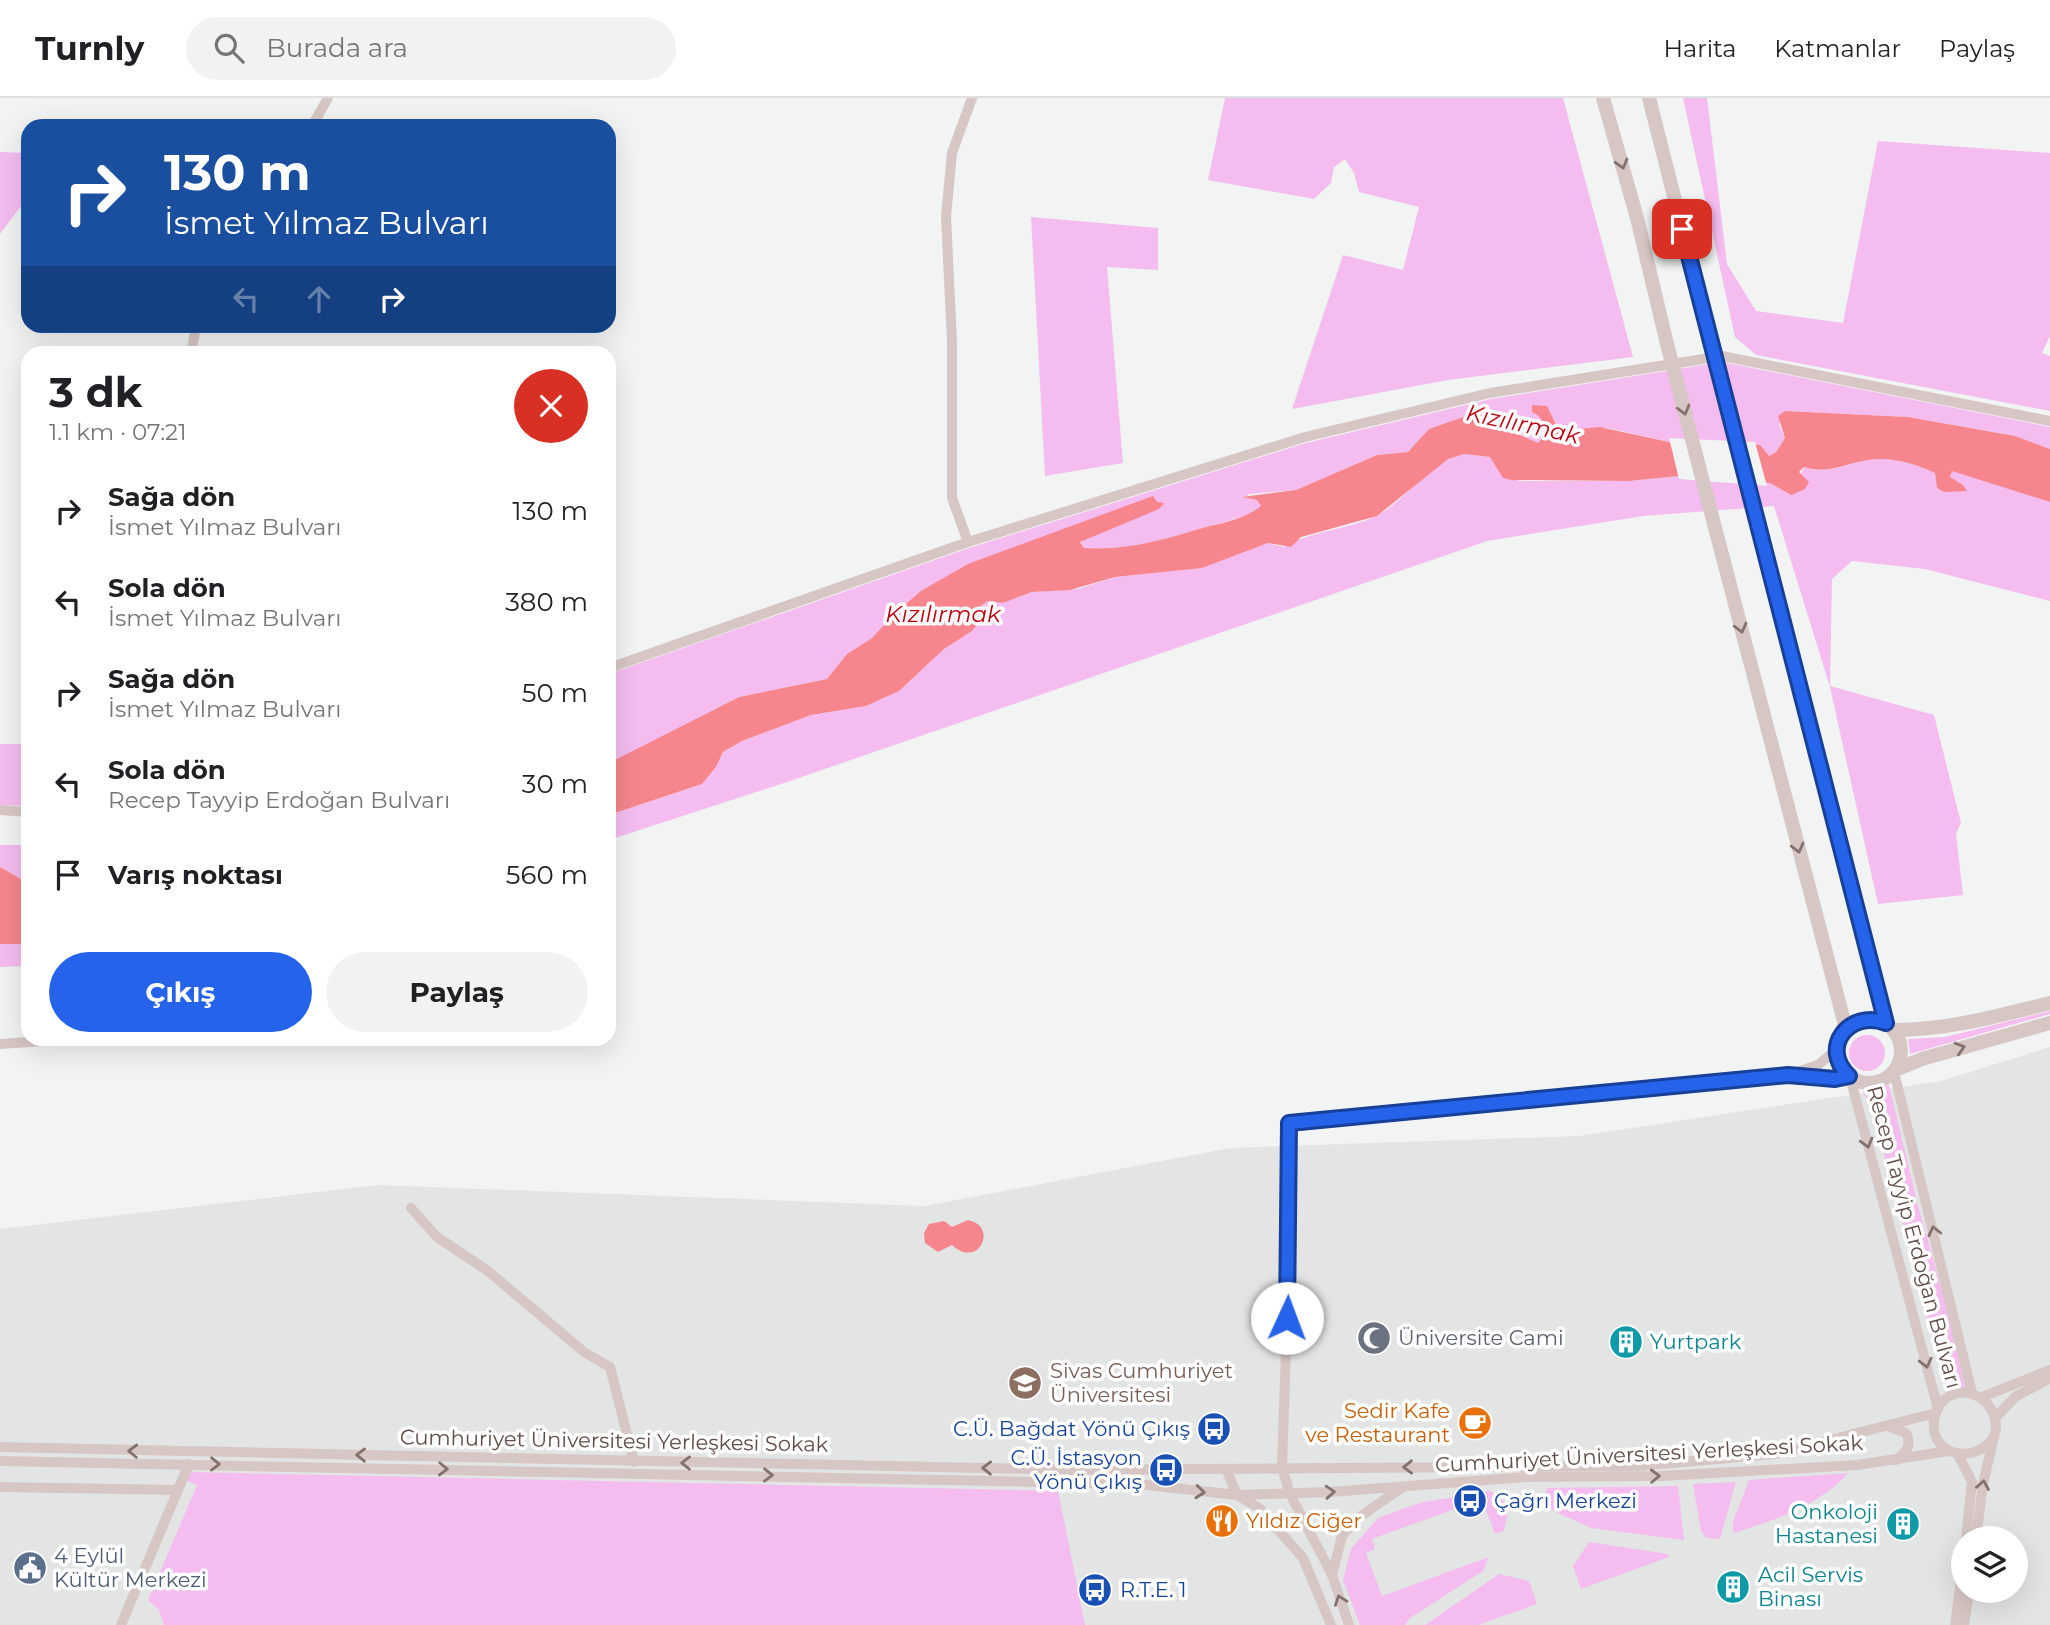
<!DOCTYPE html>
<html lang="tr">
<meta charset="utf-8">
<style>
:root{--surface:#fff;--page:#f2f2f2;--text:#202124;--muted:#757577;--line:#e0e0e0;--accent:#2563eb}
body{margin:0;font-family:Montserrat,sans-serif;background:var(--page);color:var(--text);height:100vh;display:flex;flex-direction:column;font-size:26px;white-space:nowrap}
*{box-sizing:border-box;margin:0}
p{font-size:23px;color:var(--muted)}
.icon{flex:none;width:38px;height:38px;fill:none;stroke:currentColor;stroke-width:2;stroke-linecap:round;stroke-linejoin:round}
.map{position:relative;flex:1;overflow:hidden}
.drawer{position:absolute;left:21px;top:248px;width:595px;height:700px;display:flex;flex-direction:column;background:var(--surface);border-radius:21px;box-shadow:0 7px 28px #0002}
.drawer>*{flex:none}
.banner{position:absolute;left:21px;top:21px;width:595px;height:214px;border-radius:21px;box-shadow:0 7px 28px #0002;background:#1a4fa0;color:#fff;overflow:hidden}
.controls{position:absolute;left:1951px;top:1428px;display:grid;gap:14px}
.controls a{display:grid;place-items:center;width:77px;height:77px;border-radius:50%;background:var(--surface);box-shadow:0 7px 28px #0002;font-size:35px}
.pin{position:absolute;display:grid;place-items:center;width:60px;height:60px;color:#fff;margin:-30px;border-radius:14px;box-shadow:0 4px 10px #0006}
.me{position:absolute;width:77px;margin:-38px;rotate:2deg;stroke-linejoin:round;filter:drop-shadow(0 0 5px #0008)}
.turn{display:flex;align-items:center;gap:24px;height:147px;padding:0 28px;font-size:32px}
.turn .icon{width:91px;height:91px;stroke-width:2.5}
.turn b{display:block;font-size:49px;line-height:60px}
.lanes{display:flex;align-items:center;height:66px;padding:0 28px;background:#0003;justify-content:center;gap:35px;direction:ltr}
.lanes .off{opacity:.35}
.round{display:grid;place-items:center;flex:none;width:74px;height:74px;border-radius:37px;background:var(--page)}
.headline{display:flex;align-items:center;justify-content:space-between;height:119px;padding:0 28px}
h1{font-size:42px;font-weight:700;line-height:52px}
.primary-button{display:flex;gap:14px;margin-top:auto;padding:14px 28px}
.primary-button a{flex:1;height:80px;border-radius:42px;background:var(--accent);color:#fff;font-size:28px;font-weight:700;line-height:80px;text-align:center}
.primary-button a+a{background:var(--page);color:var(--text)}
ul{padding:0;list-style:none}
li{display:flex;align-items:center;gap:21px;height:91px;padding:0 28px}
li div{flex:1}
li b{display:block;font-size:26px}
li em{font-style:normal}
header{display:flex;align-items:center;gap:42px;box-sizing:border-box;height:98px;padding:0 35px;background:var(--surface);border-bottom:2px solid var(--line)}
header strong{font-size:33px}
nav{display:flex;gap:38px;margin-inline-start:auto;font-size:24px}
.search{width:490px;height:63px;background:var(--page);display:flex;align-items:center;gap:18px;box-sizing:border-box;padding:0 24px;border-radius:38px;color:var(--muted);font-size:26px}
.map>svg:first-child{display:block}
.education{fill:#e3e5e4;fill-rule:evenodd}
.green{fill:#f4bcef}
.water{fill:#f6858e}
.pier{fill:#f1f4f3}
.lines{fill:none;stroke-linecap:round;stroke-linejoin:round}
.minor{stroke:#d7c7c4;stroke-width:10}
.tertiary{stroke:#d7c7c4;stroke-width:14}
.tertiary-bridge{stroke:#d7c7c4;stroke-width:14}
.oneway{stroke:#84716c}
.route-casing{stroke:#184099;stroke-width:18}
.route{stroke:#2563eb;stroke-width:12}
.labels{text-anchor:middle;stroke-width:7;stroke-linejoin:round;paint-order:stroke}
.street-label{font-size:21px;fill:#614c47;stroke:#fff}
.worship-label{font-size:21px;fill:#5b616d;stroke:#fff;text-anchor:start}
.culture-label{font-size:21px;fill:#0d838f;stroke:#fff;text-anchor:start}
.education-label{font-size:21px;fill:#785e54;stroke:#fff;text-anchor:start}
.food-label{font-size:21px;fill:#c56008;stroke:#fff;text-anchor:end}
.transit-label{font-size:21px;fill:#164399;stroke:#fff;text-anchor:end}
.service-label{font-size:21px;fill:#4e5e75;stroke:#fff;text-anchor:start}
.water-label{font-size:23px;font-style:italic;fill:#bb000e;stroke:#fff}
</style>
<header>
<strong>Turnly</strong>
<div class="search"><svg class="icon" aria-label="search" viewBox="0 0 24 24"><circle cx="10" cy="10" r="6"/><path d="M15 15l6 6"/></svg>Burada ara</div>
<nav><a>Harita</a><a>Katmanlar</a><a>Paylaş</a></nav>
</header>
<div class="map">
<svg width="2050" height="1527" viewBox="0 0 2050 1527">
<rect width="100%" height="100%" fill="#f1f4f3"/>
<path class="education" d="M2050,949V1527H0V1131L378,1087L925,1108L1230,1050L1579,1038L1941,983ZM1964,1440H2016V1493H1964Z"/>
<g class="green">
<path d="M1225,0H1563L1633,259L1448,282L1292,311L1343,157L1403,172L1419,109L1359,94L1354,75L1345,61L1334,69L1331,85L1314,101L1208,82Z"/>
<path d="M1683,0H1707L1727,166L1756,213L1843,225L1878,43L2050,55V238L2042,255L2050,258V313L1756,257L1735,239Z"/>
<path d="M0,54L28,55V99L0,136Z"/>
<path d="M1031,119L1158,130V172L1107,169L1123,365L1045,378Z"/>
<path d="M1722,264L2050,329V351L2015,338L1908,319L1786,313L1779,326L1785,340L1776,354L1769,358L1752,348L1669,344L1608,330L1558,333L1547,308L1540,317L1545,332L1538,345L1497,326L1488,316H1473L1429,331L1408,354L1377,357L1296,392L1250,396L1244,399L1257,402L1261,408C1245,421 1225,423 1206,429C1165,441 1128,453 1084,450L1080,443L1163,405L921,493L895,515L872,540L847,556L827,581L739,599L609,666V576L969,450L1306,345L1491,301Z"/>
<path d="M1464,356L1490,359L1518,383H1629L1679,378L1770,385L1791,397L1804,369C1828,378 1846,365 1869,362C1890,358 1916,366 1935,375L1937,390L1963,387L1950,379L1951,372L2050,404V503L1925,471L1852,463L1832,481L1830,588L1934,617L1961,725L1956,736L1963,797L1878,806L1830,589L1774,408L1643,418L1487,443L787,684L609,742V717L702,686L716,669L723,654L742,643L811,617L866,608L899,593L944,551L972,533L977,527L975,512L988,503L1003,505L1032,494L1078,491L1115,479L1201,470L1268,445L1284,449C1313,432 1347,432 1376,418C1408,402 1429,362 1464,356Z"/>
<path d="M0,646H28V708L0,707Z"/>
<path d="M0,747H28V785L0,769Z"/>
<path d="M0,846H28V868L0,869Z"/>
<path d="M2050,913V916L1910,956L1908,941L1945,939Z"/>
<circle cx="1867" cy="955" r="18"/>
<path d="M1889,987L1916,1099L1896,1103L1874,1018L1863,993Z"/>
<path d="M1917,1104L1944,1199L1966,1293L1947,1298L1899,1109Z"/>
<path d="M191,1374L1058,1393L1085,1527H164L159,1512L148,1502L197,1387L187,1383Z"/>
<path d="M1848,1375C1819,1408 1773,1423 1733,1435V1424L1749,1382Z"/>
<path d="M1736,1384L1720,1441L1706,1440L1701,1433L1693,1386Z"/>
<path d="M1678,1388L1684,1442L1591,1430L1543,1408L1547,1390Z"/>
<path d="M1491,1393L1509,1408L1504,1433L1495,1436L1482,1401L1372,1441L1375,1451L1366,1455L1382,1498L1489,1459L1483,1473L1410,1520L1405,1527H1360L1343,1482L1351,1451L1378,1420L1419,1405Z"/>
<path d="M1589,1444L1668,1456L1669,1459L1581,1491L1573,1468Z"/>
<path d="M1499,1476L1529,1483L1537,1506L1478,1527H1425Z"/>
</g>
<g class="water">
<path d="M1532,307L1547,308L1559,333L1600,329L1669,344L1760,347L1769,358L1776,354L1785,340L1778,318L1785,313L1908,319L2015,338L2050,351V404L1952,373L1950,379L1963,387L1967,393L1944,394L1937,390L1935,375C1916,366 1890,358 1869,362C1846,365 1828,377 1804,369L1799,374L1809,384L1805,391L1791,397L1770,385L1679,378L1629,383L1511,382L1503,380L1490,359L1464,356L1448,361L1377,418L1301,439L1291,449L1268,445L1202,470L1115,479L1070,492L1032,494L1003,505L988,503L975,512L977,527L972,533L944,551L899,593L866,608L811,617L742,643L723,654L716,669L702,686L609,717V666L613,663L739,599L827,581L847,556L872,540L895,515L921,493L968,466L1153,398L1157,404L1164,405L1159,411L1080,444L1084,450C1128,453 1165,441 1206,429C1225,424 1245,421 1261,408L1257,402L1242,399L1296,392L1377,357L1408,354L1429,331L1466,318L1488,316L1497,327L1538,345C1548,334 1546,320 1532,314Z"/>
<path d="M0,769L28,785V846H0Z"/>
<path d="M968,1122C999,1128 979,1172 952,1147L938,1154L925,1145L924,1135L929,1126L944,1123L952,1129Z"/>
</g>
<path class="pier" d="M1669,340L1755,344L1767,388L1679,381Z"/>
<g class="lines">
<g class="minor">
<path d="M312,28L328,0"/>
<path d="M191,256L196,228"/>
<path d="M968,444L952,400V244L946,118L952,55L972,0"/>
<path d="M609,570L968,444L1305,339L1490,295L1722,258L2050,323"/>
<path d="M0,712L28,714"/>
<path d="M0,946L59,942"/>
<path d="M1894,974L1972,1295"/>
<path d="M1791,977L1835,981L1849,978"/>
<path d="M1850,979L1938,1311"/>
<path d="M411,1110L437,1139L488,1173L584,1254L610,1269L634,1364"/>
<path d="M1982,1299L2050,1272"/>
<path d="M1996,1319L2015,1299L2050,1280"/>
<path d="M1890,1329L1906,1335C1912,1347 1907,1354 1896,1362"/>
<path d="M0,1349L1074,1372L1638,1368L1775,1356L1936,1315"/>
<path d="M1958,1356L1972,1384L1966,1440"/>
<path d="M0,1363L1138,1386L1237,1397L1330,1394L1526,1379L1661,1378L1857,1367L1949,1353"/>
<path d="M1227,1373L1237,1397L1259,1410L1303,1460L1331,1527"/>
<path d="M0,1389L178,1392"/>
<path d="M1976,1440L1983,1386L1996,1330C1996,1292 1946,1280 1935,1317C1925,1355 1972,1370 1994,1339"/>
<path d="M1332,1477L1342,1438L1355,1422L1403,1389"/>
<path d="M121,1527L189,1366"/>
<path d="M1349,1527L1332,1477L1290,1396L1282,1369L1288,1192V1025L1788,977L1818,967L1837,951"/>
<path d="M1955,1527L1964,1460"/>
<path d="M1964,1527L1969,1493"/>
</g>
<g class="tertiary">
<path d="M1603,0L1637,120L1667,246"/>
<path d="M1649,0L1709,236"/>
<path d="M1724,464L1846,931"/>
<path d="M1766,465L1886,925"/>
<circle cx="1869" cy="953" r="32"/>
<path d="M1894,932C1949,932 1997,918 2050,905"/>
<path d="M1895,972L1922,961L2050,925"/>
</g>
<g class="tertiary-bridge">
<path d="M1709,236L1766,465"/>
<path d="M1667,246L1724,464"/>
</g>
</g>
<defs><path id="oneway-chevron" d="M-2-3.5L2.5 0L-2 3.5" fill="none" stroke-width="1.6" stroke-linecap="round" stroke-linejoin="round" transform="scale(1.75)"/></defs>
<g class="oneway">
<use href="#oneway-chevron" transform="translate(1622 66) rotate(74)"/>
<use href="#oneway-chevron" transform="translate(1684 312) rotate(75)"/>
<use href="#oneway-chevron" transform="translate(1741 530) rotate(75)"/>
<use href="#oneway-chevron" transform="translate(1798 750) rotate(75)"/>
<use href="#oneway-chevron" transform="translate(1960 950) rotate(-16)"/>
<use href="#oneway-chevron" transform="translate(1867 1045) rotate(75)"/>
<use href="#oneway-chevron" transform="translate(1934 1133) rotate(-103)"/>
<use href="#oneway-chevron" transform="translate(1926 1265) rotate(76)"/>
<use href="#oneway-chevron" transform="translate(133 1353) rotate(-178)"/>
<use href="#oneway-chevron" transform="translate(361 1357) rotate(-179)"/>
<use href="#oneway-chevron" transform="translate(686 1365) rotate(-179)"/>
<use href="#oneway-chevron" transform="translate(215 1366) rotate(1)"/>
<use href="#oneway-chevron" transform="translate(1408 1369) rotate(179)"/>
<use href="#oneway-chevron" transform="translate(987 1370) rotate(-179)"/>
<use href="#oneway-chevron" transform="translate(443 1371) rotate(2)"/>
<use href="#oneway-chevron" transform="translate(768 1377) rotate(1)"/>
<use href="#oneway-chevron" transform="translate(1655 1378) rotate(-2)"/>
<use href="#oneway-chevron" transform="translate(1983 1387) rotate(-80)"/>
<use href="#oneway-chevron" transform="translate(1200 1394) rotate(6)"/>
<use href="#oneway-chevron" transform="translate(1330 1394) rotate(-4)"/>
<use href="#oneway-chevron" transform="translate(1340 1502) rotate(-110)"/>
</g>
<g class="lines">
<g class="route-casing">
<path id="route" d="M1287,1220L1289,1025L1788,977L1835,981L1849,978C1819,950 1849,911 1886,925L1682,131"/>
</g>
<use href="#route" class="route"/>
</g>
<defs>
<g id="mosque-disc" transform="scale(1.75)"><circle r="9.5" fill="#6b7280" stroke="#fff"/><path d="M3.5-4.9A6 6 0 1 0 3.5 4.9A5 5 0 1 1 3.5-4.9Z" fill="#fff"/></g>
<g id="building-disc" transform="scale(1.75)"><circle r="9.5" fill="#0f9aa8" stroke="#fff"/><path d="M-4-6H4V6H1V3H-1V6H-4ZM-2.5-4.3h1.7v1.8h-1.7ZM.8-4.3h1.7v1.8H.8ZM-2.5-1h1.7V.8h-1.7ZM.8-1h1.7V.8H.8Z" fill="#fff"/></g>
<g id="university-disc" transform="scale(1.75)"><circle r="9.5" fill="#8d6e63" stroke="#fff"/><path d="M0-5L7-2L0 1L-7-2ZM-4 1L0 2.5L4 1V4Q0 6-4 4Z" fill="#fff"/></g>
<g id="cafe-disc" transform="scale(1.75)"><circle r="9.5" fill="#e8710a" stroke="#fff"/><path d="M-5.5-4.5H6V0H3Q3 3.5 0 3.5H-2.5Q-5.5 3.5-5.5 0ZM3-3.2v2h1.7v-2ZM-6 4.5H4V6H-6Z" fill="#fff"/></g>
<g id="bus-disc" transform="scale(1.75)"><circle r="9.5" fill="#1a4fb4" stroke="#fff"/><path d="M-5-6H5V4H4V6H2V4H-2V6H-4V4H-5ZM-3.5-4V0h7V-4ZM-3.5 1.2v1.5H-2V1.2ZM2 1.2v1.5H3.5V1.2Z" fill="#fff"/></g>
<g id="restaurant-disc" transform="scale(1.75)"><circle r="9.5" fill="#e8710a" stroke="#fff"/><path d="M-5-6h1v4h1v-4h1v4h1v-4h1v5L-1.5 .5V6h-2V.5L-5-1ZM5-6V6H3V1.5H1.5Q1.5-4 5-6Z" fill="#fff"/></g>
<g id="civic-disc" transform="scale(1.75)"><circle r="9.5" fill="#5c6f8a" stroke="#fff"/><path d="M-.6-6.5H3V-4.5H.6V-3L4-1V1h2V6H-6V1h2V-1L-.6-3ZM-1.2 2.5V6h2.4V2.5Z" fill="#fff"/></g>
</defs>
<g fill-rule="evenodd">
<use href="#mosque-disc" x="1374" y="1240"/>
<use href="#building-disc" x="1626" y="1244"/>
<use href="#university-disc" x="1025" y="1285"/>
<use href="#cafe-disc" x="1475" y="1325"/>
<use href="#bus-disc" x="1214" y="1331"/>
<use href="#bus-disc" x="1166" y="1372"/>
<use href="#bus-disc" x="1470" y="1403"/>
<use href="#restaurant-disc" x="1222" y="1423"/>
<use href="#building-disc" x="1903" y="1426"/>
<use href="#civic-disc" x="30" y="1470"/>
<use href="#building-disc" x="1733" y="1489"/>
<use href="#bus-disc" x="1095" y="1492"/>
</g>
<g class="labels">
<g class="street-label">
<text transform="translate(1914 1139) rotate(75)" y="7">Recep Tayyip Erdoğan Bulvarı</text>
<text transform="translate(614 1343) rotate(1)" y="7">Cumhuriyet Üniversitesi Yerleşkesi Sokak</text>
<text transform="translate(1649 1356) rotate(-3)" y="7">Cumhuriyet Üniversitesi Yerleşkesi Sokak</text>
</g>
<g class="worship-label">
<text x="1398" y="1247">Üniversite Cami</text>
</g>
<g class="culture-label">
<text x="1650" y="1251">Yurtpark</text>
<text x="1878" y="1421" text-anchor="end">Onkoloji<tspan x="1878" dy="24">Hastanesi</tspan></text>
<text x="1758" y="1484">Acil Servis<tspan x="1758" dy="24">Binası</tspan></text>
</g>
<g class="education-label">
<text x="1050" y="1280">Sivas Cumhuriyet<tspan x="1050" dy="24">Üniversitesi</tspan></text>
</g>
<g class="food-label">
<text x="1450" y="1320">Sedir Kafe<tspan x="1450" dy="24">ve Restaurant</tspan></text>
<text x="1246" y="1430" text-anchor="start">Yıldız Ciğer</text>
</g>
<g class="transit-label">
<text x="1190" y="1338">C.Ü. Bağdat Yönü Çıkış</text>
<text x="1142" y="1367">C.Ü. İstasyon<tspan x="1142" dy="24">Yönü Çıkış</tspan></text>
<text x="1494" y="1410" text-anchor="start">Çağrı Merkezi</text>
<text x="1120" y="1499" text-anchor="start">R.T.E. 1</text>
</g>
<g class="service-label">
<text x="54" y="1465">4 Eylül<tspan x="54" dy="24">Kültür Merkezi</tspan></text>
</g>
<g class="water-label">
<text transform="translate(1523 326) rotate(12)" y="8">Kızılırmak</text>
<text x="943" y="524">Kızılırmak</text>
</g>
</g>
</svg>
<div class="controls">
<a><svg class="icon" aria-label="layers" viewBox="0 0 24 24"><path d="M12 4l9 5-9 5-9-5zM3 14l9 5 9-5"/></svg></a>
</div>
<div class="pin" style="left:1682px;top:131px;background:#d93025"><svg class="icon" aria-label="arrive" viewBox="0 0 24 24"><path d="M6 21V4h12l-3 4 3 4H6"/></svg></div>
<svg class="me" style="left:1287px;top:1220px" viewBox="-20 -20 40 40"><circle r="19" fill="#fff"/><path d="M0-13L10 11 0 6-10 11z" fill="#2563eb"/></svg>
<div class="banner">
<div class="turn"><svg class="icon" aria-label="right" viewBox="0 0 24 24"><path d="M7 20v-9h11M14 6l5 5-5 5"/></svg><div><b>130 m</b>İsmet Yılmaz Bulvarı</div></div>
<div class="lanes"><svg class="icon off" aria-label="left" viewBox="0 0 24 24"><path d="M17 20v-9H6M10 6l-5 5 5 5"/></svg><svg class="icon off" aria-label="ahead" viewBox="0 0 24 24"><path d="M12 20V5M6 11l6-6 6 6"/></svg><svg class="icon" aria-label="right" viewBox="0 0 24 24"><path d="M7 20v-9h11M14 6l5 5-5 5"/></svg></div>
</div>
<section class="drawer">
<div class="headline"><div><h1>3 dk</h1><p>1.1 km · 07:21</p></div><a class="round" style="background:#d93025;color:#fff"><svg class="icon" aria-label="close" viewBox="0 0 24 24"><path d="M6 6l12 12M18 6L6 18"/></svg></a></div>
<ul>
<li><svg class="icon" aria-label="right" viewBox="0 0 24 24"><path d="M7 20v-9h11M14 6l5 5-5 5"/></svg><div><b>Sağa dön</b><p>İsmet Yılmaz Bulvarı</p></div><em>130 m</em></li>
<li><svg class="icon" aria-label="left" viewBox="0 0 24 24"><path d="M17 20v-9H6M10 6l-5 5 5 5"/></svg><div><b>Sola dön</b><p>İsmet Yılmaz Bulvarı</p></div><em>380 m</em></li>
<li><svg class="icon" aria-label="right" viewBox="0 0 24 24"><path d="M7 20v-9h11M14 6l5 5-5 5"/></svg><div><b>Sağa dön</b><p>İsmet Yılmaz Bulvarı</p></div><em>50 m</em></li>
<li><svg class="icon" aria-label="left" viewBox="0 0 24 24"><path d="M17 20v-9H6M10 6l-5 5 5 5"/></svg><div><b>Sola dön</b><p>Recep Tayyip Erdoğan Bulvarı</p></div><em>30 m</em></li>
<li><svg class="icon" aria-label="arrive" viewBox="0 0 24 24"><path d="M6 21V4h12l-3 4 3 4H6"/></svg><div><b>Varış noktası</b></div><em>560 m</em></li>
</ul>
<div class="primary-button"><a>Çıkış</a><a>Paylaş</a></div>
</section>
</div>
